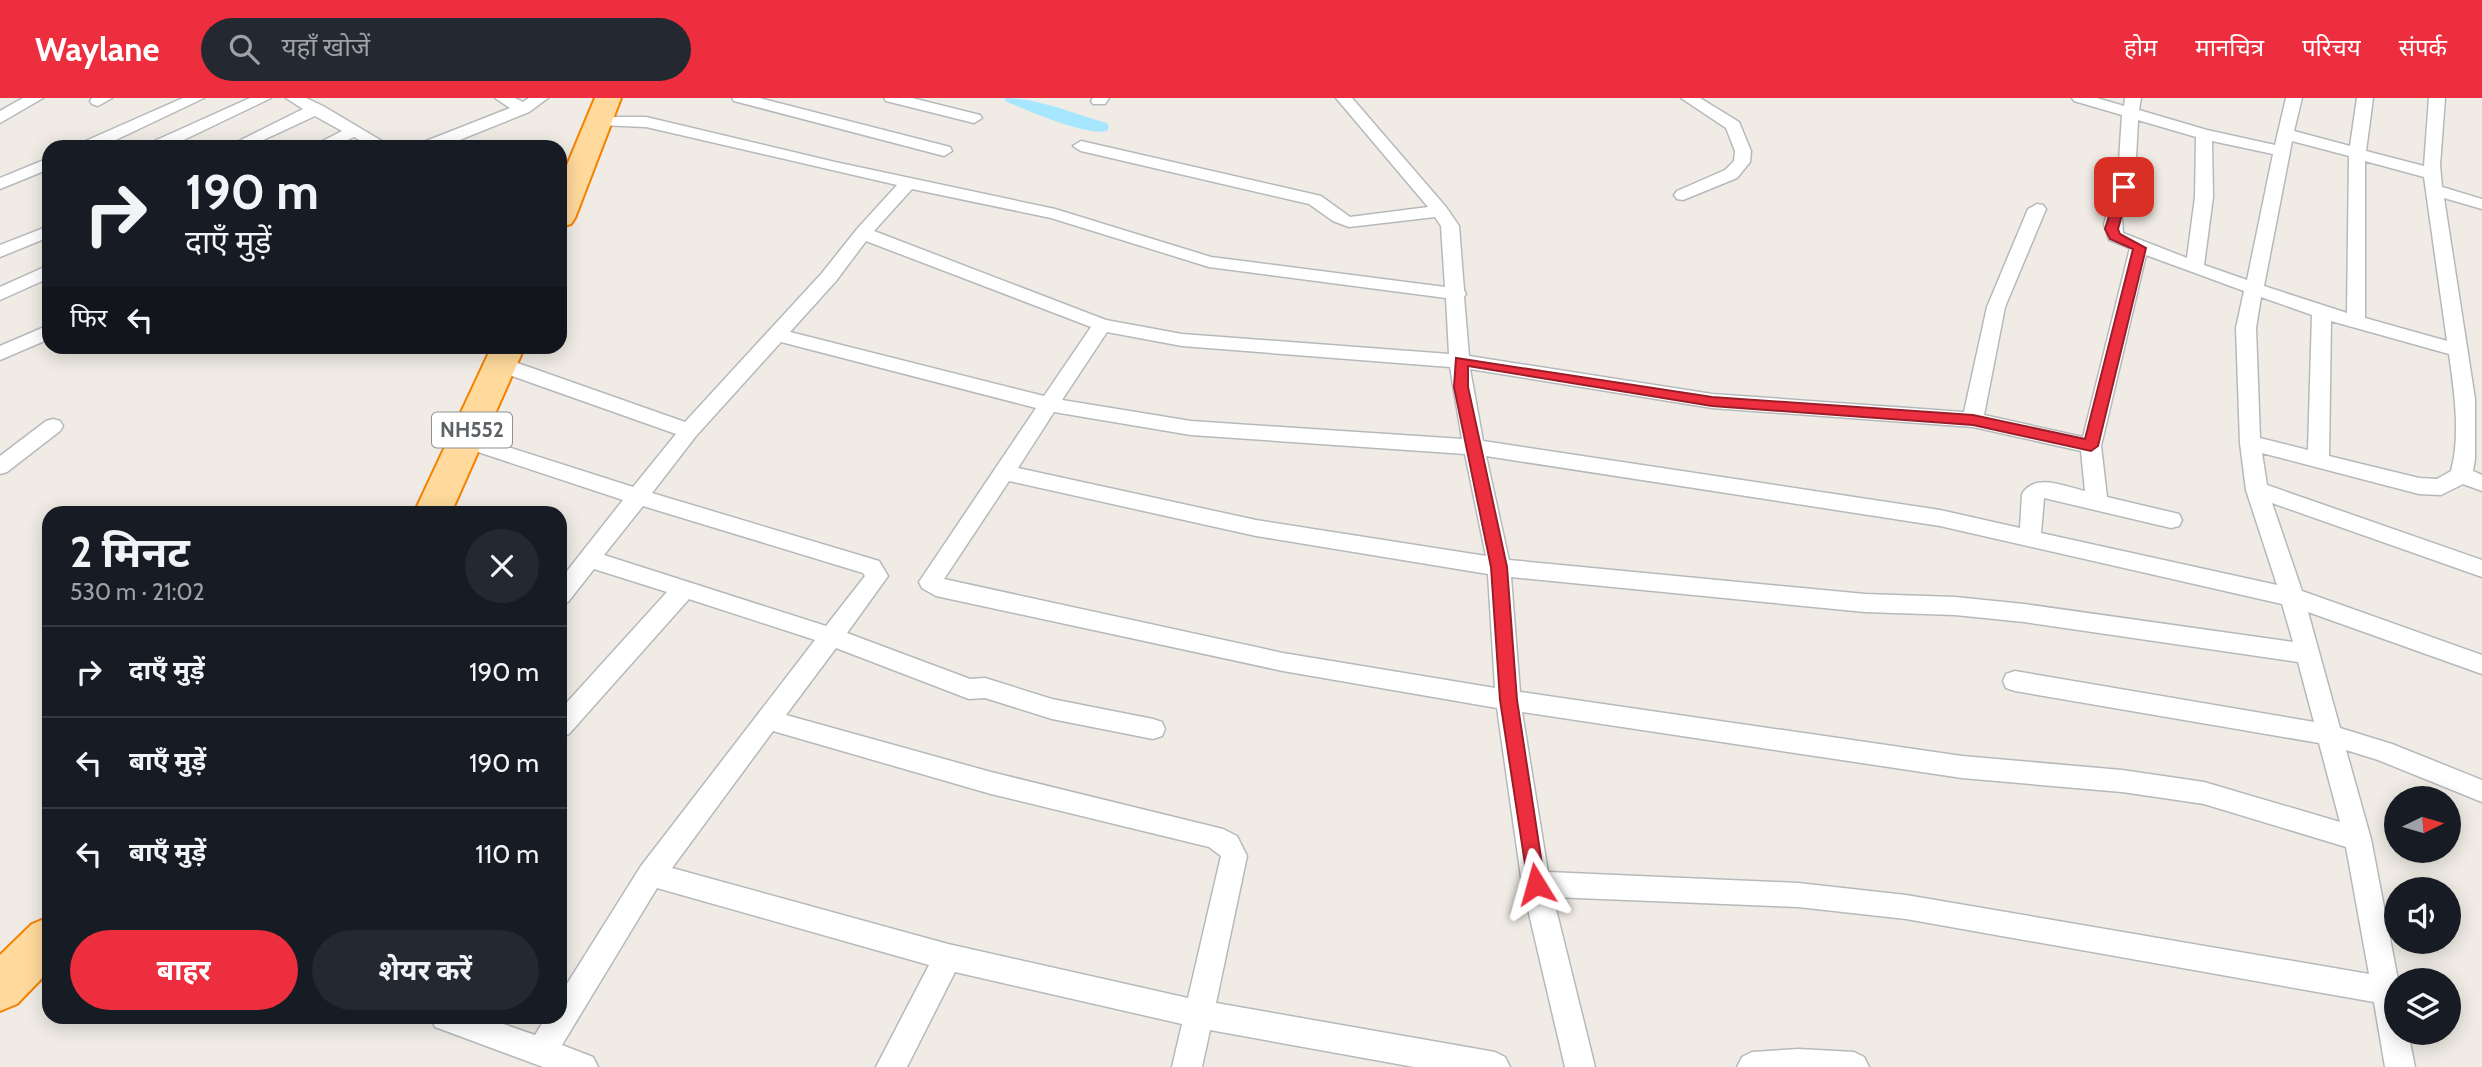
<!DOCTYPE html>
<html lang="hi">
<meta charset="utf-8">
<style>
:root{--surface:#171b24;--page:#242831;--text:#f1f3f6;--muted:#9ea1a6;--line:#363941;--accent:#ed2e3e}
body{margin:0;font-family:Cabin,"Noto Sans Devanagari",sans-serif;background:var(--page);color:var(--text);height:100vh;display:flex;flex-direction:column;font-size:26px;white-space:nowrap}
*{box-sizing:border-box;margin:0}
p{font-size:23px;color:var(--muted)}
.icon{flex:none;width:38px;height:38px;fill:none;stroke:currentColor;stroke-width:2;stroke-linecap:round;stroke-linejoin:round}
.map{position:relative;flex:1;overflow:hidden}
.details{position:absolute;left:42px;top:408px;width:525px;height:518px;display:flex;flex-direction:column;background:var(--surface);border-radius:21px;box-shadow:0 4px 18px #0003}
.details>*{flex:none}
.top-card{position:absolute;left:42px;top:42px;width:525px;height:214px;border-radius:21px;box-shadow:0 4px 18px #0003;background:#171b24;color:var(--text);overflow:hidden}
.needle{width:46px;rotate:85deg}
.fabs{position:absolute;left:2384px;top:688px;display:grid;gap:14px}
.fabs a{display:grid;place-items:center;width:77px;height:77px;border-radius:50%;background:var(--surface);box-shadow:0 4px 18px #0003;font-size:35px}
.pin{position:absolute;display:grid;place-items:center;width:60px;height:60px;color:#fff;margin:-30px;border-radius:14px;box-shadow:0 4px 10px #0006}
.me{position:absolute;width:77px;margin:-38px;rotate:352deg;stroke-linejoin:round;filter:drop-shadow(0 0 5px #0008)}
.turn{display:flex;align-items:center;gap:24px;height:147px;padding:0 28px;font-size:32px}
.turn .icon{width:91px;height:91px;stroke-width:2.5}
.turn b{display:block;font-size:49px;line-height:60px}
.then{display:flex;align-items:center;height:66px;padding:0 28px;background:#0003;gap:14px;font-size:26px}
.round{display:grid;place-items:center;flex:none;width:74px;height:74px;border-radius:37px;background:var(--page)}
.head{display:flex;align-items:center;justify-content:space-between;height:119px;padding:0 28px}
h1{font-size:42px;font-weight:700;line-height:52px}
.action{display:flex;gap:14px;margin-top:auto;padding:14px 28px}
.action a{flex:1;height:80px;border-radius:42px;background:var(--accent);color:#fff;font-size:28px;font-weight:700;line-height:80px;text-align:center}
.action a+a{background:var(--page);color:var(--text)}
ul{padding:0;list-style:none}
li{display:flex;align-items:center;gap:21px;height:91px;padding:0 28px;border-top:2px solid var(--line)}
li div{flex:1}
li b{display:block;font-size:26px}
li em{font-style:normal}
header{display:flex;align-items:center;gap:42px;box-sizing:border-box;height:98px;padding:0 35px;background:var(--accent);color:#fff}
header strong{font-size:33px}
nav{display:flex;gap:38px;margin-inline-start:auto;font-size:24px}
.search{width:490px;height:63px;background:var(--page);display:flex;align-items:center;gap:18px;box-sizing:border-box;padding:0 24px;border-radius:38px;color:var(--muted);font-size:26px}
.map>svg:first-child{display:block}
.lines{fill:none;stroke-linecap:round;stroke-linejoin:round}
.canal{fill:#a6e7ff;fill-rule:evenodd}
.minor-casing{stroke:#b6b9bc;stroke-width:3}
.trunk-casing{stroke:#f58100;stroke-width:4}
.minor{fill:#fff;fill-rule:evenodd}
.trunk{fill:#ffda9c;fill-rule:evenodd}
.route{fill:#ed2e3e;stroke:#9a1e28;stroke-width:2}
.labels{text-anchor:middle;stroke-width:6;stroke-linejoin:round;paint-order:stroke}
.shield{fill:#fff;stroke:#8e9194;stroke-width:2}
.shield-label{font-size:21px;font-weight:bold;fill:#5d6266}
</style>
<header>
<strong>Waylane</strong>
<div class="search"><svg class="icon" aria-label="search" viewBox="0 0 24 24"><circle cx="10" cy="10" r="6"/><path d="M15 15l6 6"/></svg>यहाँ खोजें</div>
<nav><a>होम</a><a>मानचित्र</a><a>परिचय</a><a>संपर्क</a></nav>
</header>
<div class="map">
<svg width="2482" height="969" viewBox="0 0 2482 969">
<rect width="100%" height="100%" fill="#f0ece5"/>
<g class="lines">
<path class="canal" d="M1004,0C1039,0 1073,16 1107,25L1109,29L1107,33C1086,38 1027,12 1007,4Z"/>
<g class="minor-casing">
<g id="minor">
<path d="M23,0H43L0,25V13Z"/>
<path d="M92,0H112L98,8L92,6L90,3Z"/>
<path d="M183,0H204L101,49H79L81,45Z"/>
<path d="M250,0H271L169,49H148L150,45Z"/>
<path d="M286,0H306L323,8L392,49H372L354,39L332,49H311L342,33L315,18L248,49H227L303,11Z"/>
<path d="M495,0H515L523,4L529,0H548L529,14L442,49H419L421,45L510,10Z"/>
<path d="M732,0H759L950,49L952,53L944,58L734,3Z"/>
<path d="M884,0H912L980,17L982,20L974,25L886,3Z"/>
<path d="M1093,0H1109L1105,6H1093L1091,3Z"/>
<path d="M1336,0H1352L1446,109L1459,128L1464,192L1466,196L1464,199L1469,258L1712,296L1964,314L1987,209L2028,111L2037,106L2043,107L2046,111L2005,209L1984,317L2083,339L2130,150L2109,142L2104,126L2118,79L2122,17L2074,3L2072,0H2097L2124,8L2125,0H2141L2139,12L2207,32L2275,47L2286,0H2302L2294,33L2350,48L2357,0H2373L2366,53L2424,68L2429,0H2445L2440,67L2442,89L2482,101V111L2444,100L2475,301V361L2473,373L2482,377V393L2463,386L2441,397L2419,396L2262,355L2267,387L2482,462V479L2272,405L2302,493L2482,557V576L2308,514L2340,630L2392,646L2482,682V704L2378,662L2346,652L2371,741L2398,882H2396V934H2408L2415,969H2385L2374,904L1906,821L1798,809L1553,799L1595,969H1565L1522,786L1497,610L1283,573L936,498L922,490L919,484L1036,310L781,244L696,338L652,395L879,463L888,478L847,535L970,581L985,580L1052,601L1153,621L1162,624L1165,631L1162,638L1153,641L1052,621L985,600L969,601L836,550L786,617L991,674L1223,731L1237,738L1247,758L1216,905L1495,954L1505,959L1510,969H1414L1210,932L1202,969H1172L1182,926L955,874L907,969H876L929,867L657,790L562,947L593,959L598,969H543L435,929L431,919H483L535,937L546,919H560V897L641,768L815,542L689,501L569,636L560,639V612L667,494L594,471L568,504L560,507V482L623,402L460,348L457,343L460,338L467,336L633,389L676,336L495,272L492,267L495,262H509L685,324L822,175L857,131L897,87L646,29L599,27L593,25L591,22L593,19H646L835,64L1055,111L1211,159L1445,189L1441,128L1435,119L1349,129L1333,123L1309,106L1081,53L1073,48L1081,43L1321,98L1350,119L1428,109ZM2138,22L2196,39L2195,99L2187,160L2123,135L2122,120L2135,79ZM2212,43L2273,56L2247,182L2204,167L2213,99ZM2292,43L2349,58L2347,215L2264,188ZM2365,63L2424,79L2447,243L2365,220ZM912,91L1051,120L1209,169L1446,200L1449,256L1182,236L1106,222L874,133ZM866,143L1091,229L1044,298L790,234L836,183ZM2146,157L2244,193L2236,230L2240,345L2246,392L2277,487L2041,435L2044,400L2171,430L2179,428L2182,422L2179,416L2107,399L2101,348ZM2261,199L2312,217L2308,352L2260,340L2256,230ZM2331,223L2449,256C2454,293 2461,336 2451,373L2437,381L2419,380L2329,358ZM1107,234L1182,248L1450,269L1462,341L1191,323L1062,302ZM1470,271L1712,310L1973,329L2081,353L2085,393C2066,389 2035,374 2022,396L2020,430L1940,412L1483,343ZM1054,314L1191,337L1465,356L1486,458L1256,422L1018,370ZM1486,358L1940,428L2282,506L2293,544L2024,506L1955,499L1865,496L1509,462ZM1009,383L1256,438L1488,476L1495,590L1283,555L944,481ZM643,408L863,475L865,478L826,528L604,457ZM1511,479L1865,514L1955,517L2024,524L2298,564L2314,624L2015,573L2006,576L2003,583L2006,590L2015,593L2319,645L2340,724L2204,684L2122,672L1962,658L1520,594ZM1522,614L1962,680L2122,694L2204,706L2346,749L2369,876L1906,797L1798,785L1548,774ZM773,633L991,696L1209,749L1221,758L1188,900L948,846L672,770Z"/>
<path d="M1681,0H1700L1739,24L1751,53L1750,64L1737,80L1683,102L1677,101L1674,97L1677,93L1725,72L1734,63L1735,53L1726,30Z"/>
<path d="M49,60V71L0,91V80Z"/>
<path d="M49,128V139L0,159V147Z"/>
<path d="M49,167V180L0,202V189Z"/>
<path d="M49,227V241L0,262V248Z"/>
<path d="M53,321L60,323L63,328L60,333L7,374L0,376V358L46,323Z"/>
<path d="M1799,951L1854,954L1864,959L1869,969H1737L1742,959L1752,954Z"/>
</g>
</g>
<g class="trunk-casing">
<g id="trunk">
<path d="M595,0H621L575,120L571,126L560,129V84Z"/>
<path d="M492,248H525L451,415H414Z"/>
<path d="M49,819V873L17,906L0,913V857L32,826Z"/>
</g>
</g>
<use href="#minor" class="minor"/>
<use href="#trunk" class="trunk"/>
</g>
<path class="route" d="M2124,86L2130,89L2118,131L2120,136L2146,150L2098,348L2091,353L1973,327L1712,308L1468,268V289L1507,469L1517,602L1545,786L1543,792L1536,795L1529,792L1500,602L1491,469L1454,289L1456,260L1712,299L1973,317L2085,341L2133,151L2110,141L2105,131L2118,89Z"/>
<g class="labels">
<rect class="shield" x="432" y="314.5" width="80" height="35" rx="5"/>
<g class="shield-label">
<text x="472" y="339">NH552</text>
</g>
</g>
</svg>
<div class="fabs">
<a><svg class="needle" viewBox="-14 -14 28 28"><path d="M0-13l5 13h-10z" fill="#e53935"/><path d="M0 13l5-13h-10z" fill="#9ea1a6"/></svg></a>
<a><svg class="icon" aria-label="sound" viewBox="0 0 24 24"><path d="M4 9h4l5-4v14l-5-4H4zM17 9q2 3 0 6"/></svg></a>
<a><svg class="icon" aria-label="layers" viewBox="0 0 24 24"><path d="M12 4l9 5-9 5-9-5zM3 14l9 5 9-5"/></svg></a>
</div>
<div class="pin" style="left:2124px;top:89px;background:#d93025"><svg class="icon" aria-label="arrive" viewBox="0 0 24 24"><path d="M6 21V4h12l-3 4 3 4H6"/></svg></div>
<svg class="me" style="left:1536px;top:786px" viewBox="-20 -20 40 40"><path d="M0-17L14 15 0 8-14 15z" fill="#ed2e3e" stroke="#fff" stroke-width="4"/></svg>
<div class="top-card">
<div class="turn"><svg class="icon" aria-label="right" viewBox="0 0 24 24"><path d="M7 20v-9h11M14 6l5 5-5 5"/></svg><div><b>190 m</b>दाएँ मुड़ें</div></div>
<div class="then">फिर<svg class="icon" aria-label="left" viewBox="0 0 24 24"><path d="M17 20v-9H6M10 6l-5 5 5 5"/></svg></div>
</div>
<section class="details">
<div class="head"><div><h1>2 मिनट</h1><p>530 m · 21:02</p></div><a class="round"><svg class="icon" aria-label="close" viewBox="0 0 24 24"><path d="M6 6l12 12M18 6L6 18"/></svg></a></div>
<ul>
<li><svg class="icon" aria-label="right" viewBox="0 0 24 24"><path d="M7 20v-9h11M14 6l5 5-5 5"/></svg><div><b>दाएँ मुड़ें</b></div><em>190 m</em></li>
<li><svg class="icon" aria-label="left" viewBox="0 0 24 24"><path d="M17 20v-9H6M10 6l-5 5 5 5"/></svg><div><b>बाएँ मुड़ें</b></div><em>190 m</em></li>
<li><svg class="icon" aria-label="left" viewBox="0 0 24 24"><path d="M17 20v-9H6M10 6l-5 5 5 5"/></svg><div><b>बाएँ मुड़ें</b></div><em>110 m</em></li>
</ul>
<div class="action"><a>बाहर</a><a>शेयर करें</a></div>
</section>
</div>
